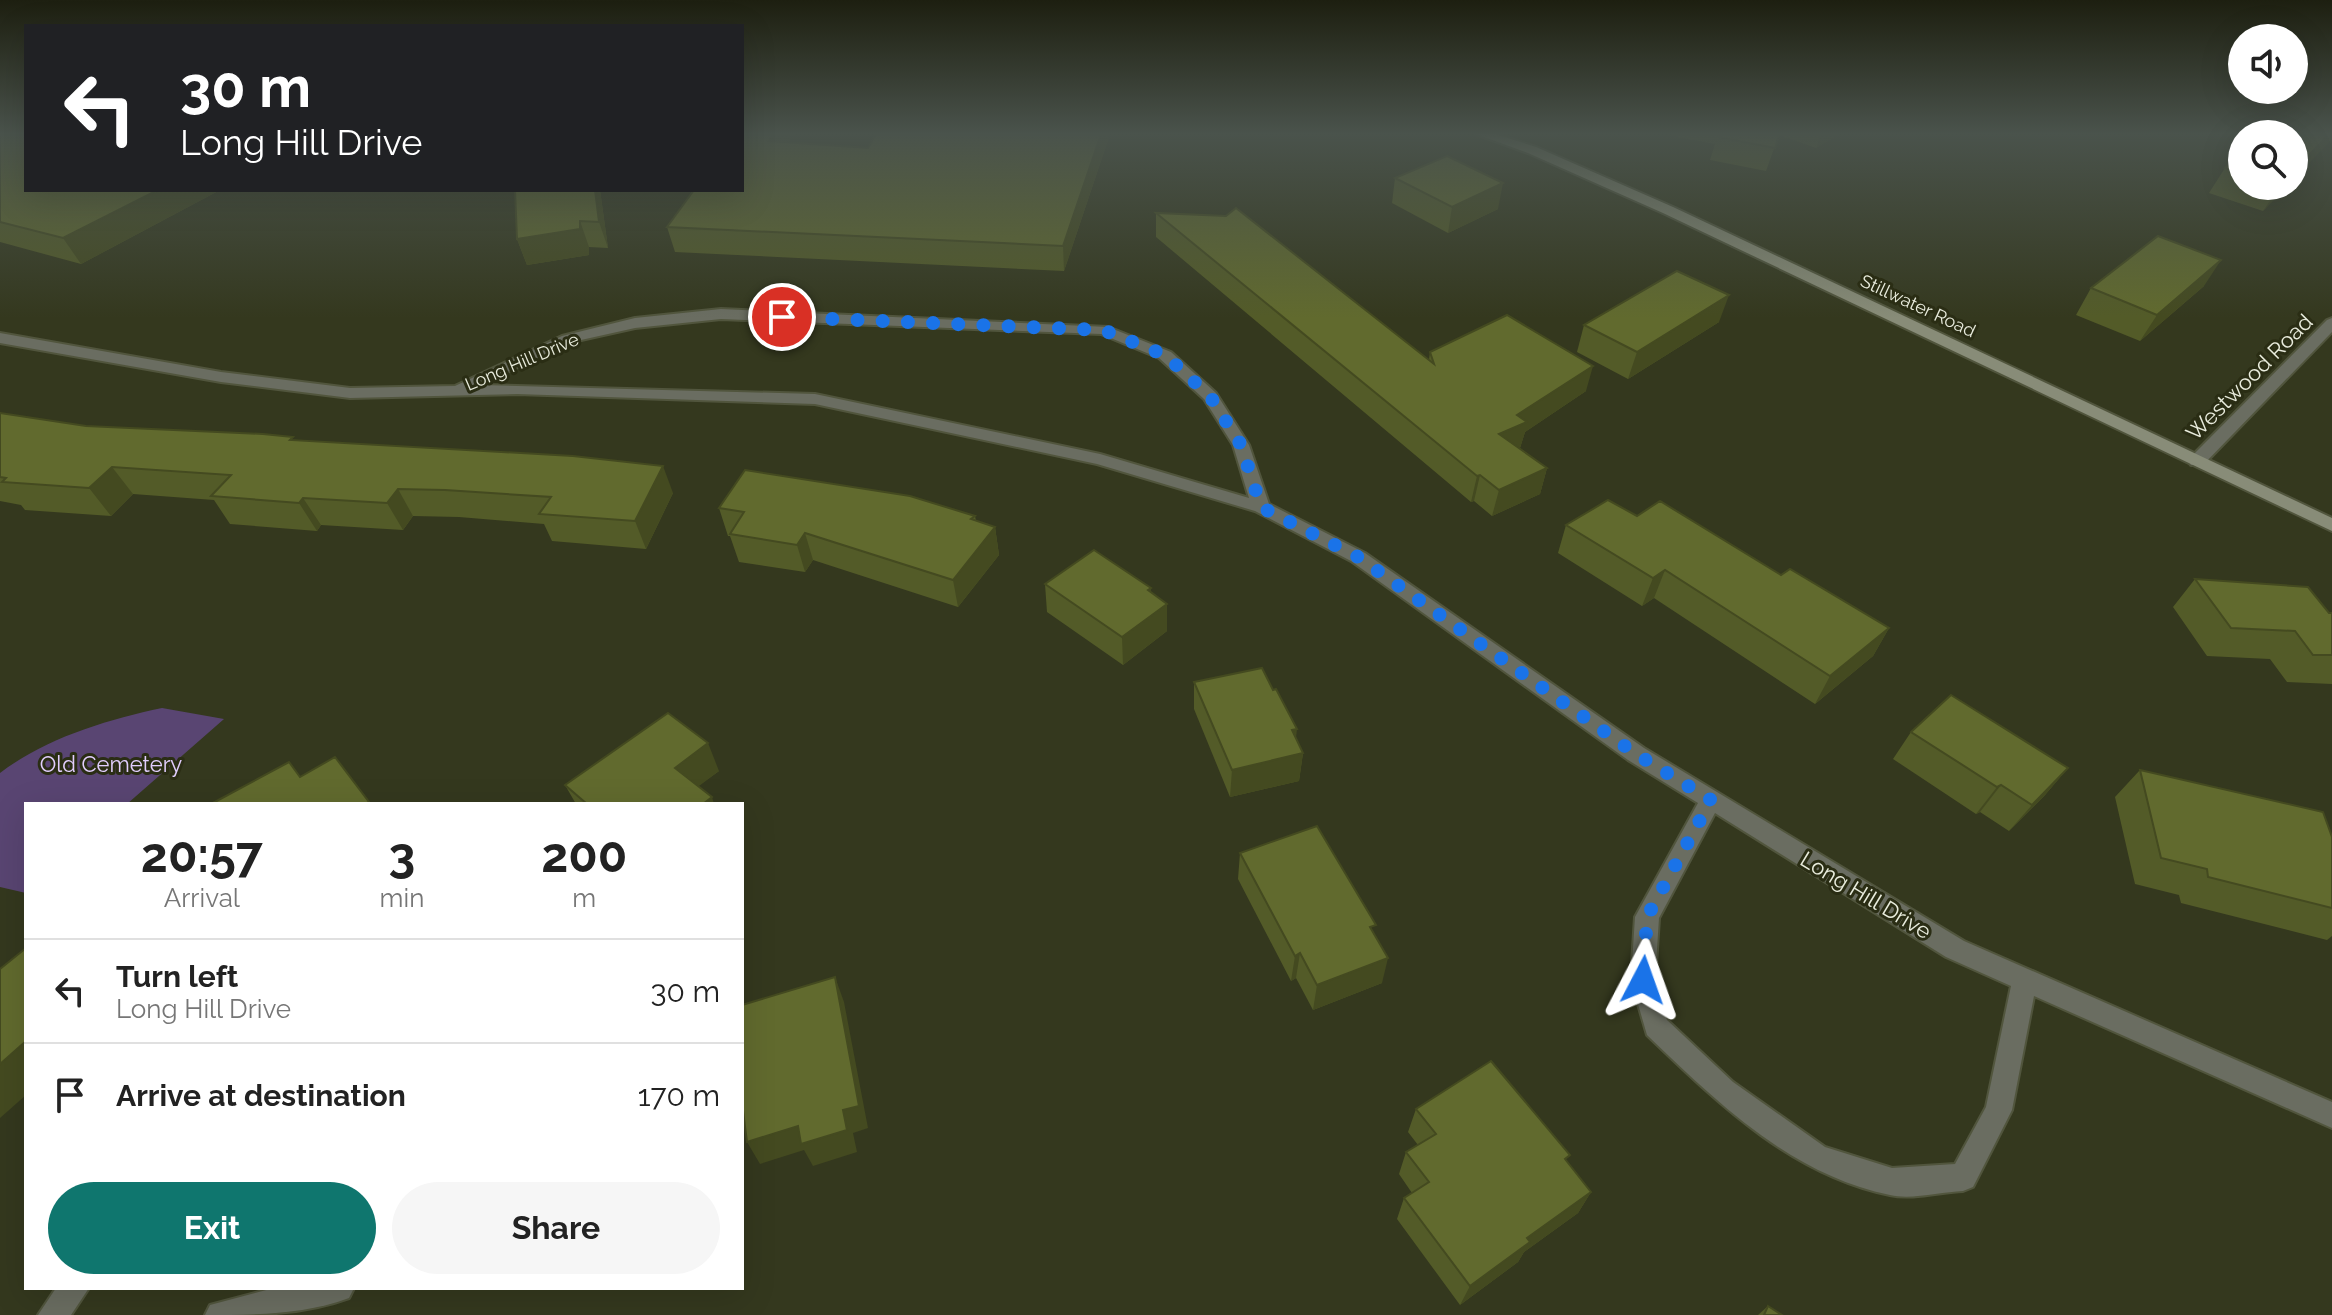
<!DOCTYPE html>
<style>
:root{--surface:#fff;--page:#f6f6f6;--text:#222;--muted:#767676;--line:#e0e0e0;--accent:#0f766e}
body{margin:0;font-family:Raleway,sans-serif;background:var(--page);color:var(--text);height:100vh;display:flex;flex-direction:column;font-size:30px;white-space:nowrap}
*{box-sizing:border-box;margin:0}
p{font-size:26px;color:var(--muted)}
.icon{flex:none;width:44px;height:44px;fill:none;stroke:currentColor;stroke-width:2;stroke-linecap:round;stroke-linejoin:round}
.map{position:relative;flex:1;overflow:hidden}
.details{position:absolute;left:24px;top:802px;width:720px;height:488px;display:flex;flex-direction:column;background:var(--surface);border-radius:0px;box-shadow:0 8px 32px #0002}
.details>*{flex:none}
.top-card{position:absolute;left:24px;top:24px;width:720px;height:168px;border-radius:0px;box-shadow:0 8px 32px #0002;background:#202124;color:#fff;overflow:hidden}
.controls{position:absolute;left:2228px;top:24px;display:grid;gap:16px}
.controls a{display:grid;place-items:center;width:80px;height:80px;border-radius:50%;background:var(--surface);box-shadow:0 8px 32px #0002;font-size:40px}
.pin{position:absolute;display:grid;place-items:center;width:68px;height:68px;color:#fff;margin:-34px;border:4px solid #fff;border-radius:50%;box-shadow:0 2px 8px #0007}
.me{position:absolute;width:88px;margin:-44px;rotate:4deg;stroke-linejoin:round;filter:drop-shadow(0 0 6px #0008)}
.turn{display:flex;align-items:center;gap:28px;height:168px;padding:0 24px;font-size:36px}
.turn .icon{width:104px;height:104px;stroke-width:2.5}
.turn b{display:block;font-size:56px;line-height:68px}
.eta{display:flex;justify-content:space-evenly;align-items:center;height:136px;text-align:center}
.eta b{font-size:48px;font-weight:700;line-height:56px}
.button{display:flex;gap:16px;margin-top:auto;padding:16px 24px}
.button a{flex:1;height:92px;border-radius:48px;background:var(--accent);color:#fff;font-size:32px;font-weight:700;line-height:92px;text-align:center}
.button a+a{background:var(--page);color:var(--text)}
ul{padding:0;list-style:none}
li{display:flex;align-items:center;gap:24px;height:104px;padding:0 24px;border-top:2px solid var(--line)}
li div{flex:1}
li b{display:block;font-size:30px}
li em{font-style:normal}
.map>svg:first-child{display:block}
.green{fill:#594572}
.lines{fill:none;stroke-linecap:round;stroke-linejoin:round}
.street-casing{stroke:#51553d;stroke-width:4}
.secondary-casing{stroke:#51553d;stroke-width:4}
.street{fill:#6a6d61;fill-rule:evenodd}
.secondary{fill:#888c78;fill-rule:evenodd}
.wall{fill:#535b28}
.shaded-wall{fill:#444a20}
.building{fill:#616a2e;stroke:#444a20;stroke-width:2}
.route{stroke:#1a73e8;stroke-width:14;stroke-dasharray:0 25.2}
.labels{text-anchor:middle;stroke-width:6;stroke-linejoin:round;paint-order:stroke}
.far-street-label{font-size:18px;fill:#e9ecdd;stroke:#2a2d14}
.street-label{font-size:22px;fill:#e9ecdd;stroke:#2a2d14}
.park-label{font-size:22px;fill:#e2cefe;stroke:#2a2d14}
</style>
<div class="map">
<svg width="2332" height="1315" viewBox="0 0 2332 1315">
<rect width="100%" height="100%" fill="#34381e"/>
<path class="green" d="M162,708L224,719L127,804H26V893L0,887V773C46,738 106,720 162,708Z"/>
<g class="lines">
<g class="street-casing">
<g id="street">
<path d="M721,309L1108,327L1171,352L1216,393L1249,445L1269,504L1365,553L1644,748L1964,941L2332,1102V1128L2034,996L2012,1110L1973,1187L1963,1191C1941,1192 1911,1200 1890,1195C1791,1175 1717,1102 1647,1035L1631,980L1635,917L1698,803L1628,760L1351,561L1255,511L1097,464L815,404L517,394L350,398L221,382L0,343V333L221,372L350,388L455,386L562,336L635,318ZM721,319L1101,334L1159,358L1204,399L1233,445L1249,498L1100,454L815,394L479,385L572,342L635,328ZM1715,813L1946,957L2011,986L1986,1107L1955,1164L1892,1168L1825,1147L1733,1082L1667,1020L1655,980L1659,918Z"/>
<path d="M2332,318V332L2203,465H2191L2188,461L2191,457L2327,320Z"/>
<path d="M56,1288H89L71,1315H38Z"/>
<path d="M274,1288H354L349,1298C303,1315 254,1315 205,1315L210,1305Z"/>
</g>
</g>
<g class="secondary-casing">
<path id="secondary" d="M1476,134H1495L1536,147L1673,207L2332,518V531L1663,213L1528,153Z"/>
</g>
<use href="#street" class="street"/>
<use href="#secondary" class="secondary"/>
</g>
<g class="wall">
<path d="M0,134L220,190L81,264L0,242Z"/>
<path d="M742,134H793L788,142L868,148L1110,134L1064,271L675,252L667,227Z"/>
<path d="M1671,134H1839L1816,148L1779,135L1766,171L1710,160L1715,144L1677,137Z"/>
<path d="M2242,152V186H2287L2263,211L2209,193L2225,168Z"/>
<path d="M1395,178L1498,209L1448,233L1392,203Z"/>
<path d="M600,190L608,248L589,247V255L527,265L517,239Z"/>
<path d="M1156,213L1429,360L1430,352L1586,391L1525,432L1520,448L1547,468L1540,494L1492,516L1474,501L1471,502L1156,237Z"/>
<path d="M2204,286L2140,341L2076,315L2091,288Z"/>
<path d="M1719,322L1628,379L1577,352L1584,325Z"/>
<path d="M0,413L86,426L296,441L673,493L646,549L552,541L544,524L459,517L413,516L403,530L321,525L317,531L230,524L214,500L133,494L111,516L25,510L21,505L0,501Z"/>
<path d="M719,508L975,516L976,521L995,527L999,555L958,607L813,560L805,572L739,562L730,536H728Z"/>
<path d="M1637,516L1781,575L1889,628L1873,656L1815,704L1654,598L1642,606L1558,553L1566,525Z"/>
<path d="M2195,579L2332,613V684L2287,682L2270,659L2207,656L2173,607Z"/>
<path d="M1045,584L1151,588V593L1167,631L1123,665L1047,612Z"/>
<path d="M1194,682L1303,753L1299,781L1230,797L1194,709Z"/>
<path d="M1911,732L2068,768L2045,795L2009,831L1980,812L1976,814L1893,759Z"/>
<path d="M2140,770L2332,837V936L2327,940L2181,903L2179,895L2135,884L2115,797Z"/>
<path d="M719,771L698,786L714,804H576L565,785Z"/>
<path d="M1240,853L1382,983L1313,1010L1296,978L1291,981L1238,879Z"/>
<path d="M1416,1109L1566,1161L1591,1192L1578,1213L1524,1252L1518,1262L1460,1305L1397,1219L1404,1198L1412,1193L1399,1174L1406,1152L1418,1145L1408,1132Z"/>
<path d="M1768,1306L1782,1315H1758Z"/>
</g>
<g class="shaded-wall">
<path d="M773,134H793L775,165L769,141Z"/>
<path d="M1101,134H1110L1064,271L1063,246Z"/>
<path d="M1821,134H1839L1816,148Z"/>
<path d="M2329,134H2332V139L2294,179V171Z"/>
<path d="M1503,183L1498,209L1448,233L1452,207Z"/>
<path d="M2280,186H2287L2263,211Z"/>
<path d="M158,190H220L81,264L63,238Z"/>
<path d="M595,190H600L608,248L599,222Z"/>
<path d="M580,221L589,247V255L527,265L517,239Z"/>
<path d="M2221,260L2204,286L2140,341L2157,315Z"/>
<path d="M1729,295L1719,322L1628,379L1637,352Z"/>
<path d="M1593,366L1586,391L1525,432L1520,448L1493,460L1499,434L1517,415Z"/>
<path d="M663,466L673,493L646,549L635,521Z"/>
<path d="M112,467L133,494L111,516L89,488Z"/>
<path d="M1547,468L1540,494L1492,516L1499,490Z"/>
<path d="M1480,475L1474,501L1471,502L1477,476Z"/>
<path d="M398,489L413,516L403,530L387,503Z"/>
<path d="M303,498L321,525L317,531L299,503Z"/>
<path d="M995,527L999,555L958,607L953,580Z"/>
<path d="M805,533L813,560L805,572L797,545Z"/>
<path d="M1665,570L1654,598L1642,606L1653,578Z"/>
<path d="M1151,588L1152,615L1167,604V631L1123,665L1122,637L1148,590Z"/>
<path d="M1889,628L1873,656L1815,704L1830,676Z"/>
<path d="M1297,729L1294,756L1303,753L1299,781L1230,797L1232,770L1292,730Z"/>
<path d="M708,743L719,771L687,795L675,768Z"/>
<path d="M2068,768L2045,795L2009,831L2032,805Z"/>
<path d="M2001,785L1980,812L1976,814L1997,787Z"/>
<path d="M712,797L714,804H703Z"/>
<path d="M1300,953L1296,978L1291,981L1295,956Z"/>
<path d="M1388,958L1382,983L1313,1010L1317,985Z"/>
<path d="M835,977L844,1002L868,1128L853,1133L857,1152L813,1166L804,1150L760,1164L747,1142L843,1110Z"/>
<path d="M26,1041V1095L0,1118V1064Z"/>
<path d="M1591,1192L1578,1213L1524,1252L1518,1262L1460,1305L1470,1286L1527,1238Z"/>
</g>
<g class="building">
<path d="M0,134H26V190H158L63,238L0,222Z"/>
<path d="M742,134H773L769,141L868,148L876,134H1101L1063,246L667,227L694,190H742Z"/>
<path d="M1719,134H1779L1775,148L1718,137Z"/>
<path d="M2294,134H2329L2294,171Z"/>
<path d="M2242,152V173L2225,168Z"/>
<path d="M1447,156L1503,183L1452,207L1395,178Z"/>
<path d="M515,190H595L599,222L580,221V229L517,239Z"/>
<path d="M1236,208L1434,364L1430,352L1507,315L1593,366L1517,415L1527,422L1499,434L1547,468L1499,490L1480,475L1477,476L1156,213L1226,216Z"/>
<path d="M2158,236L2221,260L2157,315L2091,288Z"/>
<path d="M1677,271L1729,295L1637,352L1584,325Z"/>
<path d="M0,413L86,426L263,434L293,437L290,440L573,456L663,466L635,521L539,514L551,497L445,490L398,489L387,503L303,498L299,503L211,496L231,475L112,467L89,488L2,482L6,478L0,477Z"/>
<path d="M745,470L910,496L975,516L971,519L995,527L953,580L805,533L797,545L730,534L744,512L719,508Z"/>
<path d="M1608,500L1637,516L1660,501L1781,575L1790,569L1889,628L1830,676L1665,570L1653,578L1566,525Z"/>
<path d="M1094,550L1151,588L1148,590L1167,604L1122,637L1045,584Z"/>
<path d="M2195,579L2308,587L2329,613H2332V655H2313L2295,631L2231,628Z"/>
<path d="M1262,668L1273,690L1276,689L1297,729L1292,730L1303,753L1232,770L1194,682Z"/>
<path d="M1951,695L2068,768L2032,805L2001,785L1997,787L1911,732Z"/>
<path d="M668,713L708,743L675,768L712,797L703,804H587L565,785Z"/>
<path d="M335,757L369,802L365,804H211L289,762L300,777Z"/>
<path d="M2140,770L2323,812L2332,837V908L2208,877L2207,869L2161,858Z"/>
<path d="M1317,826L1376,925L1370,927L1388,958L1317,985L1300,953L1295,956L1240,853Z"/>
<path d="M26,948V1041L0,1064V969Z"/>
<path d="M835,977L859,1106L843,1110L847,1130L801,1144L798,1126L747,1142L742,1103V1005Z"/>
<path d="M1491,1061L1570,1155L1565,1159L1591,1192L1527,1238L1530,1242L1470,1286L1404,1198L1429,1182L1406,1152L1436,1134L1416,1109Z"/>
<path d="M1768,1306L1782,1315H1764Z"/>
</g>
<linearGradient id="sky" x2="0" y2="1"><stop stop-color="#1d1f10"/><stop offset="0.42" stop-color="#4a534c"/><stop offset="1" stop-color="#4a534c" stop-opacity="0"/></linearGradient>
<rect width="2332" height="318" fill="url(#sky)"/>
<g class="lines">
<path class="route" d="M782,317L1103,330L1165,355L1210,396L1241,445L1261,507L1358,557L1636,754L1711,800L1647,917L1643,980"/>
</g>
<g class="labels">
<g class="far-street-label">
<text transform="translate(1918 306) rotate(25)" y="6">Stillwater Road</text>
<text transform="translate(522 362) rotate(-23)" y="6">Long Hill Drive</text>
</g>
<g class="street-label">
<text transform="translate(2249 377) rotate(-45)" y="8">Westwood Road</text>
<text transform="translate(1866 895) rotate(31)" y="8">Long Hill Drive</text>
</g>
<g class="park-label">
<text x="111" y="772">Old Cemetery</text>
</g>
</g>
</svg>
<div class="controls">
<a><svg class="icon" aria-label="sound" viewBox="0 0 24 24"><path d="M4 9h4l5-4v14l-5-4H4zM17 9q2 3 0 6"/></svg></a>
<a><svg class="icon" aria-label="search" viewBox="0 0 24 24"><circle cx="10" cy="10" r="6"/><path d="M15 15l6 6"/></svg></a>
</div>
<div class="pin" style="left:782px;top:317px;background:#d93025"><svg class="icon" aria-label="arrive" viewBox="0 0 24 24"><path d="M6 21V4h12l-3 4 3 4H6"/></svg></div>
<svg class="me" style="left:1643px;top:980px" viewBox="-20 -20 40 40"><path d="M0-17L14 15 0 8-14 15z" fill="#1a73e8" stroke="#fff" stroke-width="4"/></svg>
<div class="top-card">
<div class="turn"><svg class="icon" aria-label="left" viewBox="0 0 24 24"><path d="M17 20v-9H6M10 6l-5 5 5 5"/></svg><div><b>30 m</b>Long Hill Drive</div></div>
</div>
<section class="details">
<div class="eta">
<div><b>20:57</b><p>Arrival</p></div>
<div><b>3</b><p>min</p></div>
<div><b>200</b><p>m</p></div>
</div>
<ul>
<li><svg class="icon" aria-label="left" viewBox="0 0 24 24"><path d="M17 20v-9H6M10 6l-5 5 5 5"/></svg><div><b>Turn left</b><p>Long Hill Drive</p></div><em>30 m</em></li>
<li><svg class="icon" aria-label="arrive" viewBox="0 0 24 24"><path d="M6 21V4h12l-3 4 3 4H6"/></svg><div><b>Arrive at destination</b></div><em>170 m</em></li>
</ul>
<div class="button"><a>Exit</a><a>Share</a></div>
</section>
</div>
